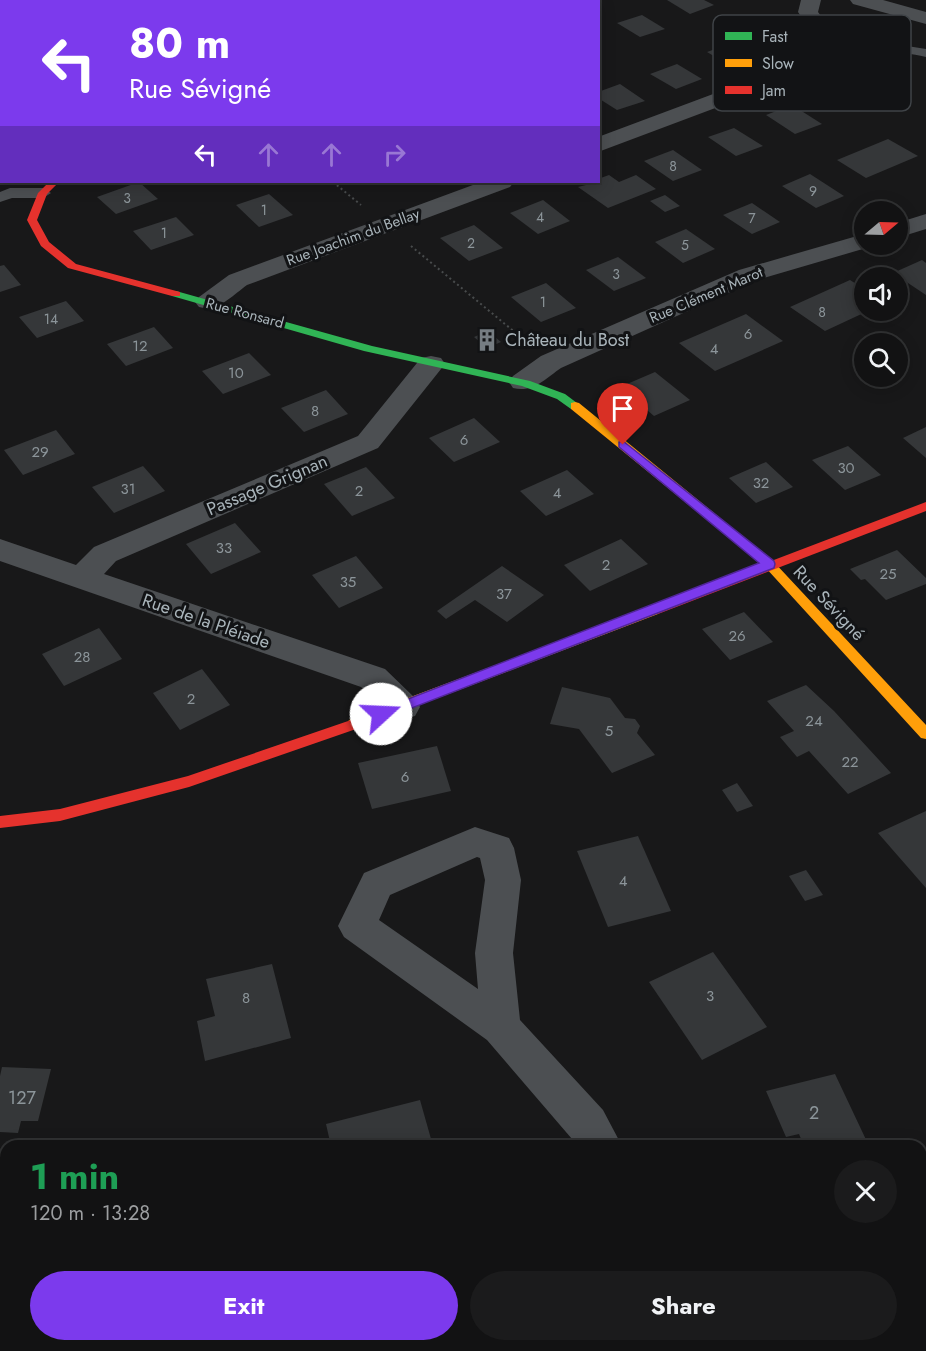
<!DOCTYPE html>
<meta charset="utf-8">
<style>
:root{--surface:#121213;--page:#1b1b1c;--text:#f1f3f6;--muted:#9c9ea0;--line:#313233;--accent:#7c3aed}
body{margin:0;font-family:Jost,sans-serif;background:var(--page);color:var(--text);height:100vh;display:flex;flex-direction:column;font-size:22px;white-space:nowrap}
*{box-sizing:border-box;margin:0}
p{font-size:20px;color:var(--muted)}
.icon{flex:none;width:33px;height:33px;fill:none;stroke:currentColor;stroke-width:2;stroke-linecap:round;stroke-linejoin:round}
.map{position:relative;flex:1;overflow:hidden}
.panel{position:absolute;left:0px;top:1140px;width:927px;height:212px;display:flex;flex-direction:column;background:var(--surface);border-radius:18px 18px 0 0;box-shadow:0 3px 15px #0003,0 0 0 2px var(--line)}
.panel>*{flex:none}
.top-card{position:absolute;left:0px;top:0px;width:600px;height:183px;box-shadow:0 3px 15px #0003,0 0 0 2px var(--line);background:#7c3aed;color:#fff;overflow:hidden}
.needle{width:39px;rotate:71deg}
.tools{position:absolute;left:854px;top:201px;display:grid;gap:12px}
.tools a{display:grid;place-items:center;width:54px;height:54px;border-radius:50%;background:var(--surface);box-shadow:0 3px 15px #0003,0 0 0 2px var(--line);font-size:30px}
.pin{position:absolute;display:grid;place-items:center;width:51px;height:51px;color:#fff;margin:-62px -26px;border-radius:50% 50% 50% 0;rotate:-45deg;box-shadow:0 0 6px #0007}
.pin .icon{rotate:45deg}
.me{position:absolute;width:66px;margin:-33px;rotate:70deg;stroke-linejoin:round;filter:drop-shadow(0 0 4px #0008)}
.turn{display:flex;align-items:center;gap:21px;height:126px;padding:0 30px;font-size:27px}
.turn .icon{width:78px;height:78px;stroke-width:2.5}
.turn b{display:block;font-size:42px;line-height:51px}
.lanes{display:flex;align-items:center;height:57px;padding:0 30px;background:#0003;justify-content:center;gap:30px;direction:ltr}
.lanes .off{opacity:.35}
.round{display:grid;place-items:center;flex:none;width:63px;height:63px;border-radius:32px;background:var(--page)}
.summary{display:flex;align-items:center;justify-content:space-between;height:102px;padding:0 30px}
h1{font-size:36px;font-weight:700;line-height:45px;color:#1e9e55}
.primary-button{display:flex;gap:12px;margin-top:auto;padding:12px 30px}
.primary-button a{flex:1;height:69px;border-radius:36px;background:var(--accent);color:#fff;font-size:24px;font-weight:700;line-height:69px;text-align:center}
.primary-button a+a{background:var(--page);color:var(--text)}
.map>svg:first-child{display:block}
.green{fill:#1d231c}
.building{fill:#353739}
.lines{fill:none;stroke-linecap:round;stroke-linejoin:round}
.path-far1{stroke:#484b4c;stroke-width:2;stroke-dasharray:2 3;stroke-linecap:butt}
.path{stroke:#484b4c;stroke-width:4;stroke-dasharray:3 4.5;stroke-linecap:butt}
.lane{fill:#4c4f52;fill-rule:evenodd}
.street{fill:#4c4f52;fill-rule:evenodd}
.fast{fill:#30b455;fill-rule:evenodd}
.slow{fill:#ff9f0a;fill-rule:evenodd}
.jam{fill:#e5322d;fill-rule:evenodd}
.route{fill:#7c3aed;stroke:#51269a;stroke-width:1.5}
.labels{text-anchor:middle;stroke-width:6;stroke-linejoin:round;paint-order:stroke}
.far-number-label{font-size:14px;fill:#8c959a}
.far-street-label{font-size:15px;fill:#a9b4ba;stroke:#121315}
.number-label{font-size:15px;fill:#8c959a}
.poi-label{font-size:18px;fill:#a9b4ba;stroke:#121315;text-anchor:start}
.street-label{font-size:18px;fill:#a9b4ba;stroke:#121315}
.near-number-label{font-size:18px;fill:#8c959a}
.key{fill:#121315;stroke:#3f4347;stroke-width:1.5}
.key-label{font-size:16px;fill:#a9b4ba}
</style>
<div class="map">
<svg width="926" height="1351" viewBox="0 0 926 1351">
<rect width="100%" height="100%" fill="#181819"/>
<path class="green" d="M0,0H249L2,2L0,58Z"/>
<g class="building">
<path d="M667,0H704L714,5L690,14Z"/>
<path d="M642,15L665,29L640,37L617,23Z"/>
<path d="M732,43L760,59L734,68L707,52Z"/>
<path d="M677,64L702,79L676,89L650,74Z"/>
<path d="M620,84L645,101L617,110L598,98V92Z"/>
<path d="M792,105L822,124L795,134L766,115Z"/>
<path d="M734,128L763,146L736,156L708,137Z"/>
<path d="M888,139L918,156L866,178L837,160Z"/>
<path d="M673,150L702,170L673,181L644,161Z"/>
<path d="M810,174L844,196L816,208L782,186Z"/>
<path d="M609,175L619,182L636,175L656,189L608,208L578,187L598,182V179Z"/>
<path d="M139,182L158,199L116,214L97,197Z"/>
<path d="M269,194L293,215L259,227L236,205Z"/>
<path d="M665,195L680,206L665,212L650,201Z"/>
<path d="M543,200L570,221L538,234L510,213Z"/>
<path d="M752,203L780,222L752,234L723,215Z"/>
<path d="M176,217L194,235L151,250L133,231Z"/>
<path d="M474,225L503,248L469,261L440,238Z"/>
<path d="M686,229L715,249L683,263L655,242Z"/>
<path d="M618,257L646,278L614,291L586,270Z"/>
<path d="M922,260L926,263V295L893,273Z"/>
<path d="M4,265L21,285L0,292V266Z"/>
<path d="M850,280L864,289V310H870L825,331L790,307Z"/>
<path d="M546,283L576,308L541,322L511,297Z"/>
<path d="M66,301L84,321L37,338L19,317Z"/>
<path d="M746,314L783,341L715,371L679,343Z"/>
<path d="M154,327L173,348L126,366L107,344Z"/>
<path d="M488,331L501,342L487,348L474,337Z"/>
<path d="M249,353L271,375L223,394L202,371Z"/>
<path d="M655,372L690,400L654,416L620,387Z"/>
<path d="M326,390L348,414L304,432L281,408Z"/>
<path d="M474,418L500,442L454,462L429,438Z"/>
<path d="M926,427V458L903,438Z"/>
<path d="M56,430L75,454L23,475L4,450Z"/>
<path d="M848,446L881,475L845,490L812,460Z"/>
<path d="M766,462L793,487L756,503L729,478Z"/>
<path d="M143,466L165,491L114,513L92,487Z"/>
<path d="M366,467L395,498L352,516L324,484Z"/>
<path d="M567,470L594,494L546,516L520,491Z"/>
<path d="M235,523L261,552L211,574L186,544Z"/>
<path d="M621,539L648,564L590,591L564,565Z"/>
<path d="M897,550L926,578V584L886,600L865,579L861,580L850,569Z"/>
<path d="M356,556L383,588L339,608L312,575Z"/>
<path d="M502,566L544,595L507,622L475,600L446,619L437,611Z"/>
<path d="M744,612L773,642L730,660L702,629Z"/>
<path d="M99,628L122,659L64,686L42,654Z"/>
<path d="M202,669L230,705L180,730L153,693Z"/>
<path d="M806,685L834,711L891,773L848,794L809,751L797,757L780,737L794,731L767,701Z"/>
<path d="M562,687L610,698L625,718L635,719L640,726L637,733L655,755L612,773L579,729L550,724Z"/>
<path d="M437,746L451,791L372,809L358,763Z"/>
<path d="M737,783L753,806L737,812L722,790Z"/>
<path d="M926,811V888L878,833Z"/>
<path d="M638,836L671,911L608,927L577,851Z"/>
<path d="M806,870L823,895L805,901L789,876Z"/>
<path d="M713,952L767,1027L702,1060L649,982Z"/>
<path d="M272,964L291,1038L205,1061L197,1021L215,1016L206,979Z"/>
<path d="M2,1067L51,1069L38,1121H21L18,1133L0,1132V1076Z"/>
<path d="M835,1074L869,1146H804L799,1134L786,1137L766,1091Z"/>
<path d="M420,1100L433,1146H331L326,1124Z"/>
<path d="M926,1229V1314L921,1304V1231Z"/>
</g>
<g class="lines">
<g class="path-far1">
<path d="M333,182L361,205"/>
<path d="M411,246L517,334"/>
</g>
<path class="path" d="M516,333L528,343"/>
<g class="lane">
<path d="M882,42L926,49V57C892,49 873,51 839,59L832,55L834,52Z"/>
<path d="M10,188H43L51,193L43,198H12L0,202V192Z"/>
</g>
<g class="street">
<path d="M577,0H601L598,4V2H576Z"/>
<path d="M801,0H821L818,12L850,55L846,59L598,152V137L826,52L798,12Z"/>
<path d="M850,0H883L926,12V24L853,4Z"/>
<path d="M481,182H514L510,187L247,285C232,296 218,312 199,307L195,302L199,297L229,275Z"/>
<path d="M926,214V229L897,238V223Z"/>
<path d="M864,234V244H874L873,246L757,280L561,368C545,379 533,393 513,388L509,382L513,376L541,356L739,270Z"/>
<path d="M431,356L441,358L445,364L378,448L116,561L104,574L385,669L415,698L420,707L415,716C390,724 378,703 361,687L0,561V539L76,565L94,547L358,436L421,358Z"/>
<path d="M475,827L509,838L514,848L521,880L513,953L520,1020L603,1110L622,1146H578L487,1040L344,937L338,926L364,873ZM477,857L480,858L485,880L475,953L478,989L379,920L390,895Z"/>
<path d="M694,1346H741L743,1351H696Z"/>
</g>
<path class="fast" d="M176,291L372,346L530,381L565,394L581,406L579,409H571L557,399L522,386L364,351L172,296L171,294Z"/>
<g class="slow">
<path d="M575,402L579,403L773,561L926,725V739L921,738L765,567L571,409V403Z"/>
<path d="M653,606L658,608L659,611L658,614L359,728H349L347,724L349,720Z"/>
</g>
<g class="jam">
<path d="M49,182H59L47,194L37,220L49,242L76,264L180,292V296H172L68,268L41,246L27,220L38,193Z"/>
<path d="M926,502V511L658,614H648L647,611L648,608Z"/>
<path d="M354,719L359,720L361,724L359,728L189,787L60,821L0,828V816L60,809L188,776Z"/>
</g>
</g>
<path class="route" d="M623,441L774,561L775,564L774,568L386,718H377L374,714L377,711L759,563L619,447V442Z"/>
<defs>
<g id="building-bare" transform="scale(1.8)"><path d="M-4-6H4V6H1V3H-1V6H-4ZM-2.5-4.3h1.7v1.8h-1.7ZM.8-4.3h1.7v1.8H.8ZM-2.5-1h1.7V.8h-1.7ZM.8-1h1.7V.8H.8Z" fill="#767d82" stroke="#121315" stroke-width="2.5" paint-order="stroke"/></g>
</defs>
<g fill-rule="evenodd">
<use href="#building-bare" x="487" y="340"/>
</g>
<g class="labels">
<g class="far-number-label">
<text x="673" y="171">8</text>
<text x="813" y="196">9</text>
<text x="127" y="203">3</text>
<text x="264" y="215">1</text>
<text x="540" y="222">4</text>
<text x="752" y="223">7</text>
<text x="164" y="238">1</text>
<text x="471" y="248">2</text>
<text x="685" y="250">5</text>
<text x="616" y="279">3</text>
<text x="543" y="307">1</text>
<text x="822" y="317">8</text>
<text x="51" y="324">14</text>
</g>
<g class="far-street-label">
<text transform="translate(353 237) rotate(-20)" y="5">Rue Joachim du Bellay</text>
<text transform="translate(706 295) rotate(-23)" y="5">Rue Clément Marot</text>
<text transform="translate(245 313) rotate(15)" y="5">Rue Ronsard</text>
</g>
<g class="number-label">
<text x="748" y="339">6</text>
<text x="140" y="351">12</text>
<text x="714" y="354">4</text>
<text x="236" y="378">10</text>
<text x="315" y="416">8</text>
<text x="464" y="445">6</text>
<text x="40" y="457">29</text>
<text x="846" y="473">30</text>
<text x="761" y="488">32</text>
<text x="128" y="494">31</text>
<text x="359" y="496">2</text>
<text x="557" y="498">4</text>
<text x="224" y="553">33</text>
<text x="606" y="570">2</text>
<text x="888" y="579">25</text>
<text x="348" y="587">35</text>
<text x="504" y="599">37</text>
<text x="737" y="641">26</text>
<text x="82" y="662">28</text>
<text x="191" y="704">2</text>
<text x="814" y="726">24</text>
<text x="609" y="736">5</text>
<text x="850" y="767">22</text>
<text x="405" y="782">6</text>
<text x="623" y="886">4</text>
<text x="710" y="1001">3</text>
<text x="246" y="1003">8</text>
</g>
<g class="poi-label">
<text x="505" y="346">Château du Bost</text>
</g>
<g class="street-label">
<text transform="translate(267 485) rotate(-23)" y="6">Passage Grignan</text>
<text transform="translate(829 603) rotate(47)" y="6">Rue Sévigné</text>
<text transform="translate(206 621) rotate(19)" y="6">Rue de la Pléiade</text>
</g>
<g class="near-number-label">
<text x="22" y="1104">127</text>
<text x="814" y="1119">2</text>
</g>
</g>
<rect x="713" y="15" width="198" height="96" rx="9" class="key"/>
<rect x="725" y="32" width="27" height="8" fill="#30b455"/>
<rect x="725" y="59" width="27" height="8" fill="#ff9f0a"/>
<rect x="725" y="86" width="27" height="8" fill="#e5322d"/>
<g class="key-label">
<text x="762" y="42">Fast</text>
<text x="762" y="69">Slow</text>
<text x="762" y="96">Jam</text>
</g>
</svg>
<div class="tools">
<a><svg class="needle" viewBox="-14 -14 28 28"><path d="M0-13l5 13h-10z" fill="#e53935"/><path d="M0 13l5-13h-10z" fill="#9c9ea0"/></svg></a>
<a><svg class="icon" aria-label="sound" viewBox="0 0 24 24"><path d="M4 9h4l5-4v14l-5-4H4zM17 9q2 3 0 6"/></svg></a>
<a><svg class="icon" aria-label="search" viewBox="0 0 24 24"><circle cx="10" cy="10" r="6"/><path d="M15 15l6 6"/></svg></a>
</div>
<div class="pin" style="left:623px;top:445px;background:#d93025"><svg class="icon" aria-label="arrive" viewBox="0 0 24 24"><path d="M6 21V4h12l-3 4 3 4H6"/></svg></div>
<svg class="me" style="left:381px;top:714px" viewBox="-20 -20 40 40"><circle r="19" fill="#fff"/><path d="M0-13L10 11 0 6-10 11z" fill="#7c3aed"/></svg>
<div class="top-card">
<div class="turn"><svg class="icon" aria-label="left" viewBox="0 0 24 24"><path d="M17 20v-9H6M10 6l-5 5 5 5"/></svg><div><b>80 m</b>Rue Sévigné</div></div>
<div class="lanes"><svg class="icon" aria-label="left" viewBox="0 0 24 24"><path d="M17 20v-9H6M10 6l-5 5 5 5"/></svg><svg class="icon off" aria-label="ahead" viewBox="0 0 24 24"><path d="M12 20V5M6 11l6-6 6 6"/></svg><svg class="icon off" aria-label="ahead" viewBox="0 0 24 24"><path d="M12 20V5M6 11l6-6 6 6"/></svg><svg class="icon off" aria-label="right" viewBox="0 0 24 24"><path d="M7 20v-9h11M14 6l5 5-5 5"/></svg></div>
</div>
<section class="panel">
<div class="summary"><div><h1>1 min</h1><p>120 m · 13:28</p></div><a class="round"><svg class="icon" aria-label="close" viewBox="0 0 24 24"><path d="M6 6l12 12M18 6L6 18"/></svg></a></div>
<div class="primary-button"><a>Exit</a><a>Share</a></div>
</section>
</div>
